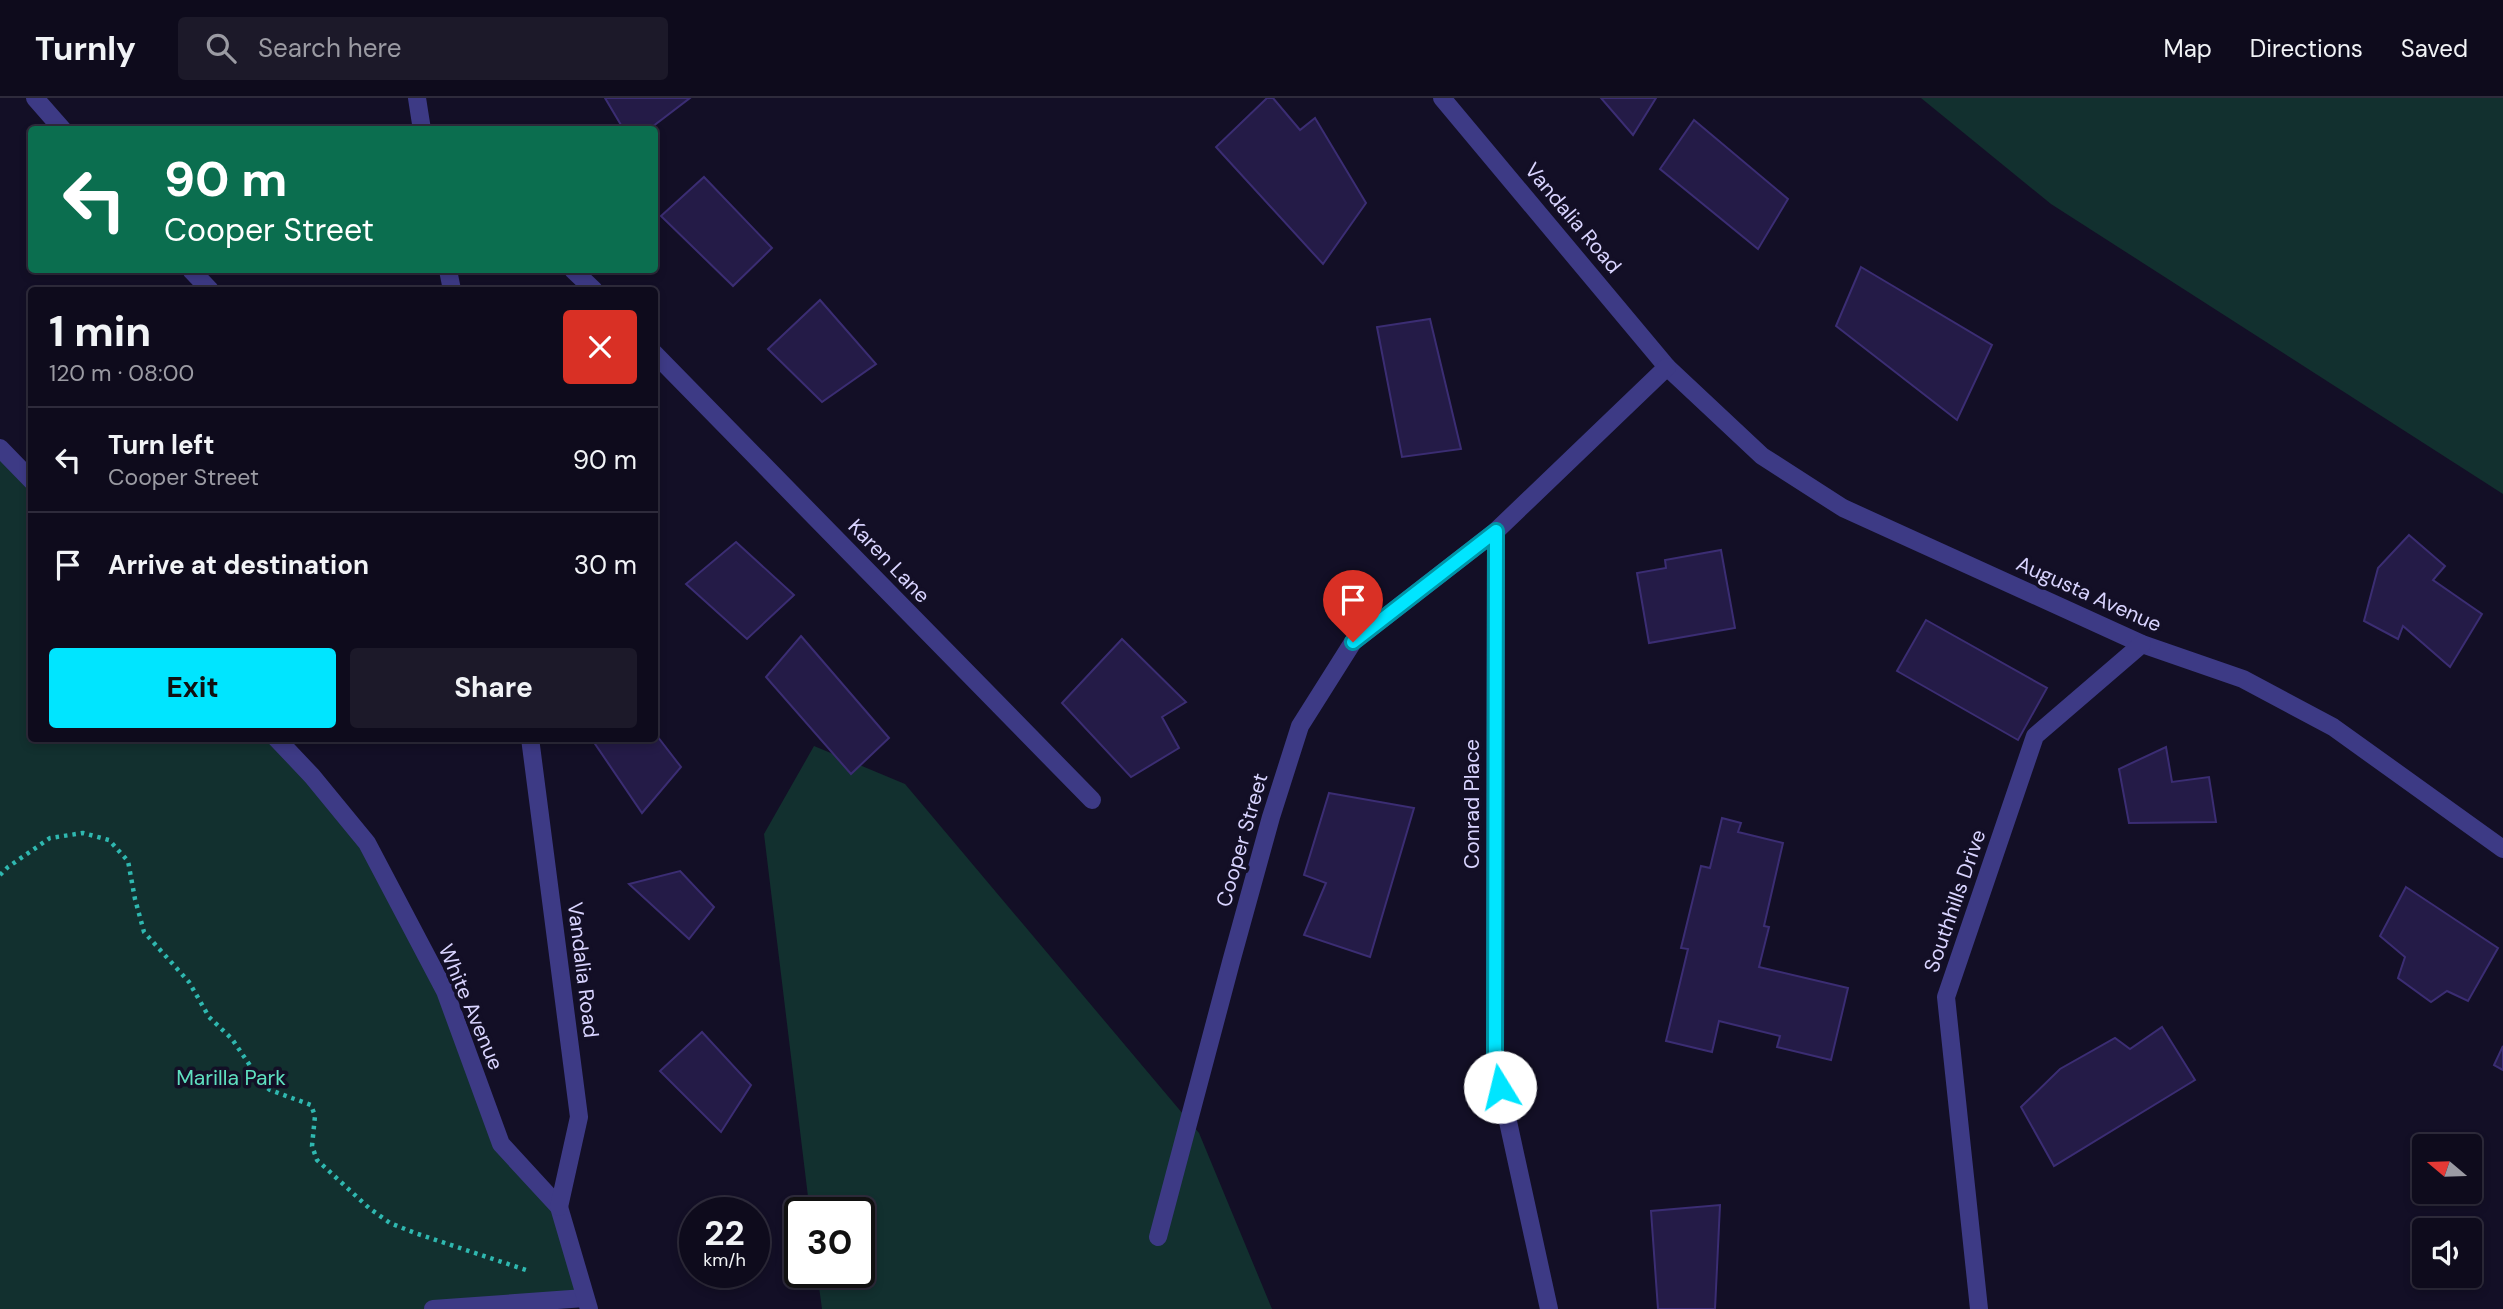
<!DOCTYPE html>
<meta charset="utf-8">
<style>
:root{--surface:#0e0b1c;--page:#1c1929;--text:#f1f3f6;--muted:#9b9ba3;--line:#2e2b3b;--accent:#00e5ff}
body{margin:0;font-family:"DM Sans",sans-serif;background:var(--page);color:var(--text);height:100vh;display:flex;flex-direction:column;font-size:26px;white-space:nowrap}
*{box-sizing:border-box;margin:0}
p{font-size:23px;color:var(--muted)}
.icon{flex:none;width:38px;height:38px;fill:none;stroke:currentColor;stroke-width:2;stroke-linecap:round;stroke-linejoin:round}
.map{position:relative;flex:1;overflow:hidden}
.sheet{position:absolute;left:28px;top:189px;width:630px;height:455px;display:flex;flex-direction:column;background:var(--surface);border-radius:7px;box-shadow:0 4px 10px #0003,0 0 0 2px var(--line)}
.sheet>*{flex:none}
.top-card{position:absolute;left:28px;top:28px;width:630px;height:147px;border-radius:7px;box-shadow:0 4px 10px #0003,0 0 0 2px var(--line);background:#0b6e4f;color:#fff;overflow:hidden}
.needle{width:46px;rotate:289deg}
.fabs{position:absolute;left:2412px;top:1036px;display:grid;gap:14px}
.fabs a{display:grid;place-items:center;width:70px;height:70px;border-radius:7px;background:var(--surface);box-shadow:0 4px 10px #0003,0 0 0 2px var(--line);font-size:35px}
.speed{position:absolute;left:679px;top:1099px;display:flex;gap:14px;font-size:35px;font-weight:700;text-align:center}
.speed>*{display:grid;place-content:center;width:91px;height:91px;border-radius:50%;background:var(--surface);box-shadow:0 4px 10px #0003,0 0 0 2px var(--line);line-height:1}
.speed small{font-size:18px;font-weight:400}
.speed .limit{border:4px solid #111;border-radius:10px;background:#fff;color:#111}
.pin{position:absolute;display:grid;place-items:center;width:60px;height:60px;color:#fff;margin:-72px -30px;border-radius:50% 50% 50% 0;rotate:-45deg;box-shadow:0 0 7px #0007}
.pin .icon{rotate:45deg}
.me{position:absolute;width:77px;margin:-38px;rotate:351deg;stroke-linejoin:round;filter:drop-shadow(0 0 5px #0008)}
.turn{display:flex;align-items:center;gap:24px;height:147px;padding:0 21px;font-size:32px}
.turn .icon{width:91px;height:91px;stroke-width:2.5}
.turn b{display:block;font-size:49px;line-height:60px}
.round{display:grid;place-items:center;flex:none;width:74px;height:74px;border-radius:7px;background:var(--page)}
.overview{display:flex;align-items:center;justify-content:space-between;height:119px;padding:0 21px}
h1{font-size:42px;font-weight:700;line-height:52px}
.button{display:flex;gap:14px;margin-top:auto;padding:14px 21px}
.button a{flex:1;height:80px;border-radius:7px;background:var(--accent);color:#111;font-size:28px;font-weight:700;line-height:80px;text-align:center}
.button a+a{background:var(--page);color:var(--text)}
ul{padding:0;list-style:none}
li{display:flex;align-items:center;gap:21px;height:105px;padding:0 21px;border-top:2px solid var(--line)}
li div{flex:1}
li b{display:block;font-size:26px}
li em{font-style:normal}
header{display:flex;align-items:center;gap:42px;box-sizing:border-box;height:98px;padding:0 35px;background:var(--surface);border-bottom:2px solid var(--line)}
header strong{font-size:33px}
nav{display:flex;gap:38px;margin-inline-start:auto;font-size:24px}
.search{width:490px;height:63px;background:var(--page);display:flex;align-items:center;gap:18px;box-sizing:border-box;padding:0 24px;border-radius:7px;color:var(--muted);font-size:26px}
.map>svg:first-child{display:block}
.green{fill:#12302f}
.building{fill:#241b47;stroke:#3b2d73;stroke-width:2}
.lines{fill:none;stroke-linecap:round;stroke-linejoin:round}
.path{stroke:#2fb8b0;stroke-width:4.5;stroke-dasharray:3.5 5;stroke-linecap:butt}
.lane{stroke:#3d3a85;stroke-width:18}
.street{stroke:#3d3a85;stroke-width:18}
.route-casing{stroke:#0095a6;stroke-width:18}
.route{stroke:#00e5ff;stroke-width:12}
.labels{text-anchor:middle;stroke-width:7;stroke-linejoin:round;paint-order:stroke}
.street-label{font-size:21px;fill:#d9d4ff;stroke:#130f26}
.park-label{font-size:21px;fill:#5fe0c0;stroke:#130f26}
</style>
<header>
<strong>Turnly</strong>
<div class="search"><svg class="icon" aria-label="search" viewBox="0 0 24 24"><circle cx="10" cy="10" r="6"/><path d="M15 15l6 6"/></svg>Search here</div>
<nav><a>Map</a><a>Directions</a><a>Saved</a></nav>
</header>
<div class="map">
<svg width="2503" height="1211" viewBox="0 0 2503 1211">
<rect width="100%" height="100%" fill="#130f26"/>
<g class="green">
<path d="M1921,0H2503V396L2051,106Z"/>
<path d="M0,350L31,383L32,640L276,641L367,745L445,893L501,1046L557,1106L582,1200L437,1211H0Z"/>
<path d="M814,648L905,686L1199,1035L1272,1211H822L817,1174H859V1115H810L764,736Z"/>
</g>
<g class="building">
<path d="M605,0H690L648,32H624Z"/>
<path d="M1267,0H1273L1300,32L1315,20L1366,105L1323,166L1216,49Z"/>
<path d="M1601,0H1656L1633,37Z"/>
<path d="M1694,22L1788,101L1758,151L1660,71Z"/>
<path d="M704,79L772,150L733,188L661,118Z"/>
<path d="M1861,169L1992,247L1957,322L1836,228Z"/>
<path d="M820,202L876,266L822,304L768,251Z"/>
<path d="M1430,221L1461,351L1402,359L1377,229Z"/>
<path d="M2409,437L2445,468L2433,482L2482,516L2450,569L2403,528L2398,541L2364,523L2378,470Z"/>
<path d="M736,444L794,497L747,541L686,486Z"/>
<path d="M1721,452L1735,530L1649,545L1637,475L1666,470L1665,462Z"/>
<path d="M1926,522L2047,590L2018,642L1897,573Z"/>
<path d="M801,538L889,640L851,676L766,579Z"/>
<path d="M1122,541L1186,604L1162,619L1179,650L1131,679L1062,605Z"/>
<path d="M654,634L681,669L642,715L591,640H654Z"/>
<path d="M2166,649L2172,684L2209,679L2216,724L2129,725L2119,671Z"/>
<path d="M1329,695L1414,710L1370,859L1304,837L1326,785L1304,777Z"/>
<path d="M1722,720L1741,725L1738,734L1783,745L1764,828L1769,829L1759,869L1848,890L1831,962L1777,949L1780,938L1719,923L1712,954L1666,943L1688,851L1681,850L1701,768L1710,770Z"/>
<path d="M680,773L714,809L689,841L629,786Z"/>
<path d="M2406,789L2498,850L2468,903L2447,893L2431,904L2398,880L2405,859L2380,838Z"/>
<path d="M2162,929L2195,982L2054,1068L2021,1009L2060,971L2115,940L2130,951Z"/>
<path d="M702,934L751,987L721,1034L660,973Z"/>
<path d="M2503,948V972L2494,967Z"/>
<path d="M1720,1107L1715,1211H1658L1651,1113Z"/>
</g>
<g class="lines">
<path class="path" d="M0,777L8,769L50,740L83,735L109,742L128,763L135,801L144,834L189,884L209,919L232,941L249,966L256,981L270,992L311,1007L315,1018L312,1048L317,1062L369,1110L390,1125L415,1135L526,1172"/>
<path class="lane" d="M433,1211L585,1200"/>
<g class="street">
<path d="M35,0L63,32"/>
<path d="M417,0L422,32"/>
<path d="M1442,0L1667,269L1762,358L1843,410L2142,546L2243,581L2333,629L2503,751"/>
<path d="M191,172L210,192"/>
<path d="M448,172L452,192"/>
<path d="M573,172L594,192"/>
<path d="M654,255L1092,702"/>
<path d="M0,350L32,383"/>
<path d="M276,640L312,678L367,745L445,893L501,1046L559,1109L589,1211"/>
<path d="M530,640L579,1019L559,1109"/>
<path d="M1158,1139L1231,864L1271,719L1300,628L1353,544L1496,433"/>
<path d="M1549,1211L1495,964L1496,433L1667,269"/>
<path d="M1979,1211L1946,899L2035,638L2142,546"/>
</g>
</g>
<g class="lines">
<g class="route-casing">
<path id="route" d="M1353,544L1496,433L1495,964L1500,989"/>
</g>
<use href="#route" class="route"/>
</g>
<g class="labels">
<g class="street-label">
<text transform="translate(1573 120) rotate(50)" y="7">Vandalia Road</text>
<text transform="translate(889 463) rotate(46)" y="7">Karen Lane</text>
<text transform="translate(2089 496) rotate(24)" y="7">Augusta Avenue</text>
<text transform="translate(1472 706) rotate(-90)" y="7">Conrad Place</text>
<text transform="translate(1242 742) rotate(-74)" y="7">Cooper Street</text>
<text transform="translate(1955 803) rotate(-71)" y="7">Southhills Drive</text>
<text transform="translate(583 872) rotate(83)" y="7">Vandalia Road</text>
<text transform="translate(471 909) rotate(67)" y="7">White Avenue</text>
</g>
<g class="park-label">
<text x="231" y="987">Marilla Park</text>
</g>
</g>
</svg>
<div class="fabs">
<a><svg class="needle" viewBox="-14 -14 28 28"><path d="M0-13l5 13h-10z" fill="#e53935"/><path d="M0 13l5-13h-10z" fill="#9b9ba3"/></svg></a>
<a><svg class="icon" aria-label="sound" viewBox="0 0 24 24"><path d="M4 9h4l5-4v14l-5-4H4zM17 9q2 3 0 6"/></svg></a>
</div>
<div class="speed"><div>22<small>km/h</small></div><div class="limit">30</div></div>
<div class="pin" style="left:1353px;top:544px;background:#d93025"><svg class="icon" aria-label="arrive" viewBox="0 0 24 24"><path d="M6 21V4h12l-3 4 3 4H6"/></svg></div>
<svg class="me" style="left:1500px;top:989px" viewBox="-20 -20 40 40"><circle r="19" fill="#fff"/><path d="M0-13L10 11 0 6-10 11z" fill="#00e5ff"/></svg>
<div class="top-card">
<div class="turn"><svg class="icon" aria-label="left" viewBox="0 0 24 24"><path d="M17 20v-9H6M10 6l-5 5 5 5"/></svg><div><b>90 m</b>Cooper Street</div></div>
</div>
<section class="sheet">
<div class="overview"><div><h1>1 min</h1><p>120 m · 08:00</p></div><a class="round" style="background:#d93025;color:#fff"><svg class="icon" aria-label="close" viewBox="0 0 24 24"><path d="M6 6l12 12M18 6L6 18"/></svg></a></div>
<ul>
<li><svg class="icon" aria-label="left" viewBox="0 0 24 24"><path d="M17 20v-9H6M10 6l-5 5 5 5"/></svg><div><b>Turn left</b><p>Cooper Street</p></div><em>90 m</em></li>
<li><svg class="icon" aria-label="arrive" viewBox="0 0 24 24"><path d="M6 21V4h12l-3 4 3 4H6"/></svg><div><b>Arrive at destination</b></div><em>30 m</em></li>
</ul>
<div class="button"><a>Exit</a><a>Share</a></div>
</section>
</div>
